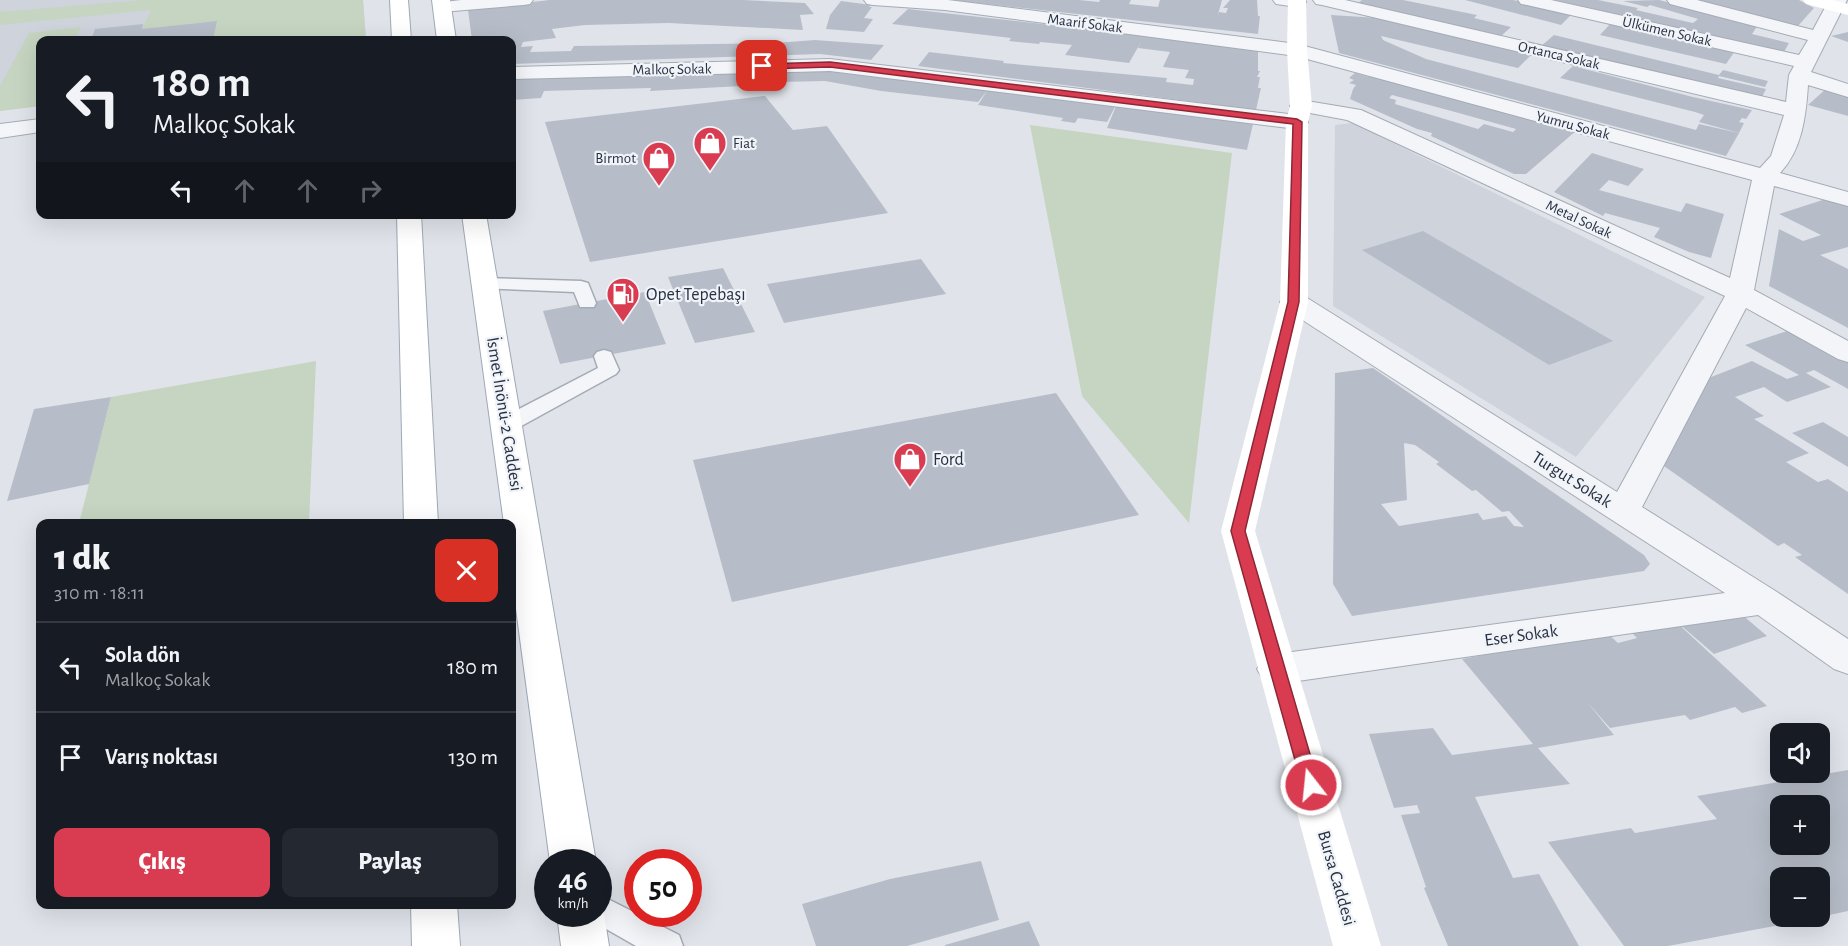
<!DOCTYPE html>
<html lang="tr">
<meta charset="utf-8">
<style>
:root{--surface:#171b24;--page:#242831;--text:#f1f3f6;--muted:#9ea1a6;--line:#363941;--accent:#d93c51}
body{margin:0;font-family:"Alegreya Sans",sans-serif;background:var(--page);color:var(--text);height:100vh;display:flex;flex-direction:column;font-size:22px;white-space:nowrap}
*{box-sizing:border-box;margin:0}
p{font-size:20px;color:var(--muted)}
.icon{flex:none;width:33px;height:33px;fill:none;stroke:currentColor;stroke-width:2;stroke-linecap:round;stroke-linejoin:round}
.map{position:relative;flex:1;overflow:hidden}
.sheet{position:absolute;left:36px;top:519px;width:480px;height:390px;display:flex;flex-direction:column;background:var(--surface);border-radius:12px;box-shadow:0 6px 24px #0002}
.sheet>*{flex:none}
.top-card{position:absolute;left:36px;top:36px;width:480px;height:183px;border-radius:12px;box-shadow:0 6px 24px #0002;background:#171b24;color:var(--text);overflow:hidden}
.buttons{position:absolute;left:1770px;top:723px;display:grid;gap:12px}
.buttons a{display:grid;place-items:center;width:60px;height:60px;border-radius:12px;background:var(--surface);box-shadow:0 6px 24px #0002;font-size:30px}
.speed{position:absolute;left:534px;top:849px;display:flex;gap:12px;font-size:30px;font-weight:700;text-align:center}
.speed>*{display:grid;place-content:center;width:78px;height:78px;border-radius:50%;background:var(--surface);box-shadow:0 6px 24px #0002;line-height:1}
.speed small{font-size:15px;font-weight:400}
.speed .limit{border:9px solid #d22;background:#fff;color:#111}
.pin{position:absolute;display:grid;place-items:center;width:51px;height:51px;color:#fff;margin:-26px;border-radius:12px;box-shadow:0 3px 9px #0006}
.me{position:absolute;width:66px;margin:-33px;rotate:344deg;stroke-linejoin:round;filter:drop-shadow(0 0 4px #0008)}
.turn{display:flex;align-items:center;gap:21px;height:126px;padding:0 18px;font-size:27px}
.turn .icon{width:78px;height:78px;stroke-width:2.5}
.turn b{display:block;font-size:42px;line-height:51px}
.lanes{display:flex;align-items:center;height:57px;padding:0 18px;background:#0003;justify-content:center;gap:30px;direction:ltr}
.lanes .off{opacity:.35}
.round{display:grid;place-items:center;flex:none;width:63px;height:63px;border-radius:12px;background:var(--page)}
.head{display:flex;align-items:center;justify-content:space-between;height:102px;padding:0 18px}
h1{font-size:36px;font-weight:800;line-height:45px}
.cta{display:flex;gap:12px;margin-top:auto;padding:12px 18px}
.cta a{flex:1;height:69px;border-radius:12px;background:var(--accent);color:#fff;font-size:24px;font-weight:800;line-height:69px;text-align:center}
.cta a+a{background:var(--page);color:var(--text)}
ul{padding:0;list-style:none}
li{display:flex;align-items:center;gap:18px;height:90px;padding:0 18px;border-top:2px solid var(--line)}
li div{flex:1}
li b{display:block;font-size:22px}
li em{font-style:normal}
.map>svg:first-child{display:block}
.built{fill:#ced3dc}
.green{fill:#c5d5c1}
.building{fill:#b7bdc8;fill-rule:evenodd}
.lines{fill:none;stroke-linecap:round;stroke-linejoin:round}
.service-casing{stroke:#a5abb5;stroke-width:3}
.minor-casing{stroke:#a5abb5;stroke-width:2}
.primary-casing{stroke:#9ea8b7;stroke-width:2}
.service{fill:#f3f5f8;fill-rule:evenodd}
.minor{fill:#f3f5f8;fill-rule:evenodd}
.secondary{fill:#fff;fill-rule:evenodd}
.primary{fill:#fff;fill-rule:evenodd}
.route{fill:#d93c51;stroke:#8d2735;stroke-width:1.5}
.labels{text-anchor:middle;stroke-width:4.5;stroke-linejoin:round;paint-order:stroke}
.far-street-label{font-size:15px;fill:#273143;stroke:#f0f3f7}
.far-poi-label{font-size:15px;fill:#273143;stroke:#f0f3f7;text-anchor:start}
.poi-label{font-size:18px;fill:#273143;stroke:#f0f3f7;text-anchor:start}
.street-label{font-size:18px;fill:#273143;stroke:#f0f3f7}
</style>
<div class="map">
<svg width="1848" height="946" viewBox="0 0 1848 946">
<rect width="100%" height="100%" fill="#e0e4ea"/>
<g class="built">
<path d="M0,0H363L366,40H40V106L0,111Z"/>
<path d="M1353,123L1705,297L1576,457L1333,306L1335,125Z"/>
</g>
<g class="green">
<path d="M144,0H363L366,40H213L217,21L142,29L151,10L0,25V12Z"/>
<path d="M81,27L75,40H40V106L0,111V86L29,33Z"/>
<path d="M1030,125L1232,153L1189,523L1082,396Z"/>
<path d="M316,361L309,523H79L111,397Z"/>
</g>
<g class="building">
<path d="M549,0H743L805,3L814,14L800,15L803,30L668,23L585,25L552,29L556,38L523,42L521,47L533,46L530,52L571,51L574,46L775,43L815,40L884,45L871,60L820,54L512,64V40H472L468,10Z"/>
<path d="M951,0H1079L1099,2L1100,0H1131L1129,4L1158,7L1160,0H1222L1217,18L1219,12L1226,13L1228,8H1223L1230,0H1257L1258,16H1260L1258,34Z"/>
<path d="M1362,0H1403L1477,15L1474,18L1511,27L1500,37L1358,3Z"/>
<path d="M1465,0H1513L1572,14L1561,25Z"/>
<path d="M1554,0H1598L1638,8L1636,10L1684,21L1693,23L1698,19L1650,5L1647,7L1623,1L1659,0L1758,25L1752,34L1789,43L1784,52Z"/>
<path d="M1698,0H1799L1814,8L1798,26Z"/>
<path d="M841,1L871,5L869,7H872L864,18L873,19L864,32L826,29L830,15Z"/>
<path d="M908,9L1258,48V71H1260L1257,77H1260L1258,88H1261L1256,110L918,66L929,52L1004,61L1003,63L1167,78L1166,82L1193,85L1194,79L1185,78L1189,70L1163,67L1170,52L1138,48L1141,42L1129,63L1065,55L1072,45L1040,42L1039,44L1009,41L1011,38L892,24Z"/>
<path d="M1331,15L1379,18L1531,55L1518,68L1381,36L1383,40L1426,59L1685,127L1696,130L1699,124L1739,133L1726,156L1339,53Z"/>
<path d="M217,21L213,40H91L95,29L143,24L142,29Z"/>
<path d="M1611,23L1735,51L1726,64L1600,35Z"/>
<path d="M1848,32V42L1831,36Z"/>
<path d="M1554,35L1719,75L1723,70L1768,81L1765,87L1719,76L1718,78L1766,89L1760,101L1540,47Z"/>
<path d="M1573,66L1693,97L1752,110L1746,119L1742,118L1739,122L1744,123L1739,133L1699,122L1704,115L1695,112L1560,78Z"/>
<path d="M826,67L1116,105L1107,122L1078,118L1075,123L1061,121L1063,118L978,105L987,91L978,102L881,91L825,81L780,82V84L650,91L651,88L544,91L541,98L512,100V76Z"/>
<path d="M1355,73L1369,77L1372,74L1577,130L1526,174H1514L1431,136L1432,133L1417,129L1350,99L1353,89L1356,85L1349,83L1354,80L1349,78ZM1392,95L1455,112L1516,129L1513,132L1484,124L1478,129L1395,104L1396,100L1389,98Z"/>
<path d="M1827,88L1848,95V116L1808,105Z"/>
<path d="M765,96L793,130L827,126L888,213L590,262L545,122Z"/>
<path d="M1116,106L1253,124L1247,150L1107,128Z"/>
<path d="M1592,153L1644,169L1628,186L1609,180L1599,190L1681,212L1686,203L1724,214L1711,258L1689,252L1654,237L1660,228L1605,213L1603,216L1554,192Z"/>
<path d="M1829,198L1848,205V247L1820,255L1848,269V328L1769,286L1779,229L1803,241L1821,235L1779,214Z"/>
<path d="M1423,231L1613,341L1549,365L1362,250Z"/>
<path d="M921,259L946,294L784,323L767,284Z"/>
<path d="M723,268L755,332L695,343L668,277Z"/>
<path d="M645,292L666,344L560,364L543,311Z"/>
<path d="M1790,330L1848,360V389L1814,370L1806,373L1831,387L1787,402L1764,387L1735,397L1764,416L1754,419L1809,453L1786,462L1818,482L1828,479L1848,492V594L1795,557L1802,555L1784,543L1778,546L1661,464L1706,379L1752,361L1787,379L1799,375L1745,345Z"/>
<path d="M1373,368L1644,555L1650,564L1644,571L1352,616L1333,584L1335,373ZM1404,443L1415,445L1439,462L1436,464L1472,491L1476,490L1502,512L1509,511L1524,527L1514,526L1506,516L1483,520L1478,513L1399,526L1381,504L1407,500Z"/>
<path d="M1056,393L1139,515L732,602L693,460Z"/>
<path d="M111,397L89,484L7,501L34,409Z"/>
<path d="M1823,422L1848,437V467L1792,433Z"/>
<path d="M1740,613L1767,636L1714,654L1677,622Z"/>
<path d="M1674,620L1767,706L1742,713L1735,707L1690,720L1685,715L1610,728L1587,702L1614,735L1538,748L1570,784L1475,797L1513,878L1539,874L1579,946H1448L1424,888L1426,887L1401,815L1420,813L1417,805L1394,808L1369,734L1433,728L1452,755L1533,744L1462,659L1606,632L1618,643L1637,638L1631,632Z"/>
<path d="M1848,770V911L1820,917V878H1780V916L1818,918L1668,946H1624L1548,842L1631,828L1635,833L1717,819L1697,796ZM1780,806H1820V844H1780Z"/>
<path d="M981,861L999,920L907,946H816L802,904L890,879Z"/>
<path d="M1029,921L1040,946H945V945Z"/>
</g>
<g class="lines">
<g class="service-casing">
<g id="service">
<path d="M484,278L581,281L588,283L596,303L594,307H580L574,292L478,288L475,284L478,280Z"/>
<path d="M604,350L611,352L619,370L616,374L514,430L506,431L498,430L495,425L498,420L598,368L594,356L597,352Z"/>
<path d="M598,894L679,935L683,946H636L587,918L585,914H598Z"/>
</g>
</g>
<g class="minor-casing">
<g id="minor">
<path d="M461,0H533L530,4L524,5L442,12L436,11L433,7L436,3Z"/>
<path d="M864,0H948L1297,44L1760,168L1771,156L1784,115L1322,5L1316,4L1313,0H1345L1786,102L1789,75L1794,66L1527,5L1521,4L1518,0H1551L1799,55L1808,40L1670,4L1667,0H1697L1813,30L1829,0H1847L1811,72L1848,84V97L1808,85C1806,116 1802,150 1780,173L1848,192V206L1774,186L1754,290L1848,341V362L1838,359L1746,308L1642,507L1777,592L1848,639V674L1834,669L1758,615L1277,684L1263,679L1257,669L1263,659L1277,654L1725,593L1284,308L1280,302L1284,296L1294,294L1304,296L1617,492L1725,296L1347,120L1294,110L1290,106L1294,102L1301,100L1361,110L1730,278L1752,180L1296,56L945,10L873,5L867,4Z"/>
<path d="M1273,0H1305L1306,2L1303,6L1297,7L1276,4Z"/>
<path d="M830,59L1297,115L1305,117L1308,122L1305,127L1297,129L830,71L512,79V67Z"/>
<path d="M40,119V132L0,138V124Z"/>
</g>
</g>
<g class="primary-casing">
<g id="primary">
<path d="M390,0H408L411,40H392Z"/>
<path d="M432,0H450L456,40H437Z"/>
<path d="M397,214H421L438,524H404Z"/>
<path d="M462,214H486L596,862H550L512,579V524H504Z"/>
<path d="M598,903L604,914L609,946H561L557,914H598Z"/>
<path d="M411,904H457L460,946H412Z"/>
</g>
</g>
<use href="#service" class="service"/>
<use href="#minor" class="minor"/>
<g class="secondary">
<path d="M1288,0H1306L1307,50L1312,106L1308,122V302L1255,531L1381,946H1333L1221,531L1280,302L1286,122L1290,106L1287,50Z"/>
<path d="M1803,0H1832L1848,4V15L1806,4Z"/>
</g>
<use href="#primary" class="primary"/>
</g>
<path class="route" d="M830,62L1297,119L1302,122L1299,302L1245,531L1319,785L1317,790L1311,792L1304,790L1302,785L1231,531L1288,302L1293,124L830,67L762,69L758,66L762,64Z"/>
<defs>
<g id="shop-pin" transform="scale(1.725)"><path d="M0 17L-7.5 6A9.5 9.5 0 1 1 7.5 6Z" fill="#d93c51" stroke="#f0f3f7"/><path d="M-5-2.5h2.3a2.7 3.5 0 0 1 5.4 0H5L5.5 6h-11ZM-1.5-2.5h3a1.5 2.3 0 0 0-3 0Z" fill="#fff"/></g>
<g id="fuel-pin" transform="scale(1.725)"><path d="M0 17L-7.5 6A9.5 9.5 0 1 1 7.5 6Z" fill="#d93c51" stroke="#f0f3f7"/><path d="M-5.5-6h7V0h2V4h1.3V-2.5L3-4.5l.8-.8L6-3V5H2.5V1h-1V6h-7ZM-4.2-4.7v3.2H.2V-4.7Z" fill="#fff"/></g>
</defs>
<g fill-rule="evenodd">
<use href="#shop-pin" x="710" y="143"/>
<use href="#shop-pin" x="659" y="158"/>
<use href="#fuel-pin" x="623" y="294"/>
<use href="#shop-pin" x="910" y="459"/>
</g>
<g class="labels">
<g class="far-street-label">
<text transform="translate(1085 23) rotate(7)" y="5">Maarif Sokak</text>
<text transform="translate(1667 31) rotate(13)" y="5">Ülkümen Sokak</text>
<text transform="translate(1559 55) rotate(13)" y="5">Ortanca Sokak</text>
<text transform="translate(672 69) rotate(-1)" y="5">Malkoç Sokak</text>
<text transform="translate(1573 125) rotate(15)" y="5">Yumru Sokak</text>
<text transform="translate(1579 219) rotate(25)" y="5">Metal Sokak</text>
</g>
<g class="far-poi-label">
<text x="733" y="148">Fiat</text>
<text x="636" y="163" text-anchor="end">Birmot</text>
</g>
<g class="poi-label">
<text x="646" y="300">Opet Tepebaşı</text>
<text x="933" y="465">Ford</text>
</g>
<g class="street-label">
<text transform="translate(505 414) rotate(81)" y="6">İsmet İnönü-2 Caddesi</text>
<text transform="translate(1572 479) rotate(32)" y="6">Turgut Sokak</text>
<text transform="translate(1521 635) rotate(-8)" y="6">Eser Sokak</text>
<text transform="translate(1337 878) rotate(74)" y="6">Bursa Caddesi</text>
</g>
</g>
</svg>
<div class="buttons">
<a><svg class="icon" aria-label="sound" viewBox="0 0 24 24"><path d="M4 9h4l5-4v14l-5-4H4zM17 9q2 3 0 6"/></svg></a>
<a>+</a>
<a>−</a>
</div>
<div class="speed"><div>46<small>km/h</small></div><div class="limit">50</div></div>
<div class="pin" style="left:762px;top:66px;background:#d93025"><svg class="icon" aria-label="arrive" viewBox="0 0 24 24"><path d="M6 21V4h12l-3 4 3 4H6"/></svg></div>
<svg class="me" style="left:1311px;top:785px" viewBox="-20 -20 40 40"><circle r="17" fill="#d93c51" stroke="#fff" stroke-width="3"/><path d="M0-11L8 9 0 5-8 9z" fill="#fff"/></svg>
<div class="top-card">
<div class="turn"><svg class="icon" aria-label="left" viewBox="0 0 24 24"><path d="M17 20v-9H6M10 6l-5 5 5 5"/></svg><div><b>180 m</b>Malkoç Sokak</div></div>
<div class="lanes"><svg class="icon" aria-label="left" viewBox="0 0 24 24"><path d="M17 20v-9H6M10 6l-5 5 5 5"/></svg><svg class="icon off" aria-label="ahead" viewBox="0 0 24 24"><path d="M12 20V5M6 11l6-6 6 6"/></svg><svg class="icon off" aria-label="ahead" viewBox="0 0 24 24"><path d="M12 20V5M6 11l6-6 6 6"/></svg><svg class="icon off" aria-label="right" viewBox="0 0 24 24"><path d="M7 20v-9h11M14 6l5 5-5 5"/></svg></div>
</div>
<section class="sheet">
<div class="head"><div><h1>1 dk</h1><p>310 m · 18:11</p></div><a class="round" style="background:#d93025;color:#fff"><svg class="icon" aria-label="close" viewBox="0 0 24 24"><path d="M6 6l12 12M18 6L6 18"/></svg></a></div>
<ul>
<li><svg class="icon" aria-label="left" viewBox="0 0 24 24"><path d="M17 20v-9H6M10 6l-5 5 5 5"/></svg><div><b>Sola dön</b><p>Malkoç Sokak</p></div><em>180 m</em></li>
<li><svg class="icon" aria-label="arrive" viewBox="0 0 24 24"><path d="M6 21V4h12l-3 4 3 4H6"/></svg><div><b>Varış noktası</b></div><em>130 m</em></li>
</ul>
<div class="cta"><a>Çıkış</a><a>Paylaş</a></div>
</section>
</div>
